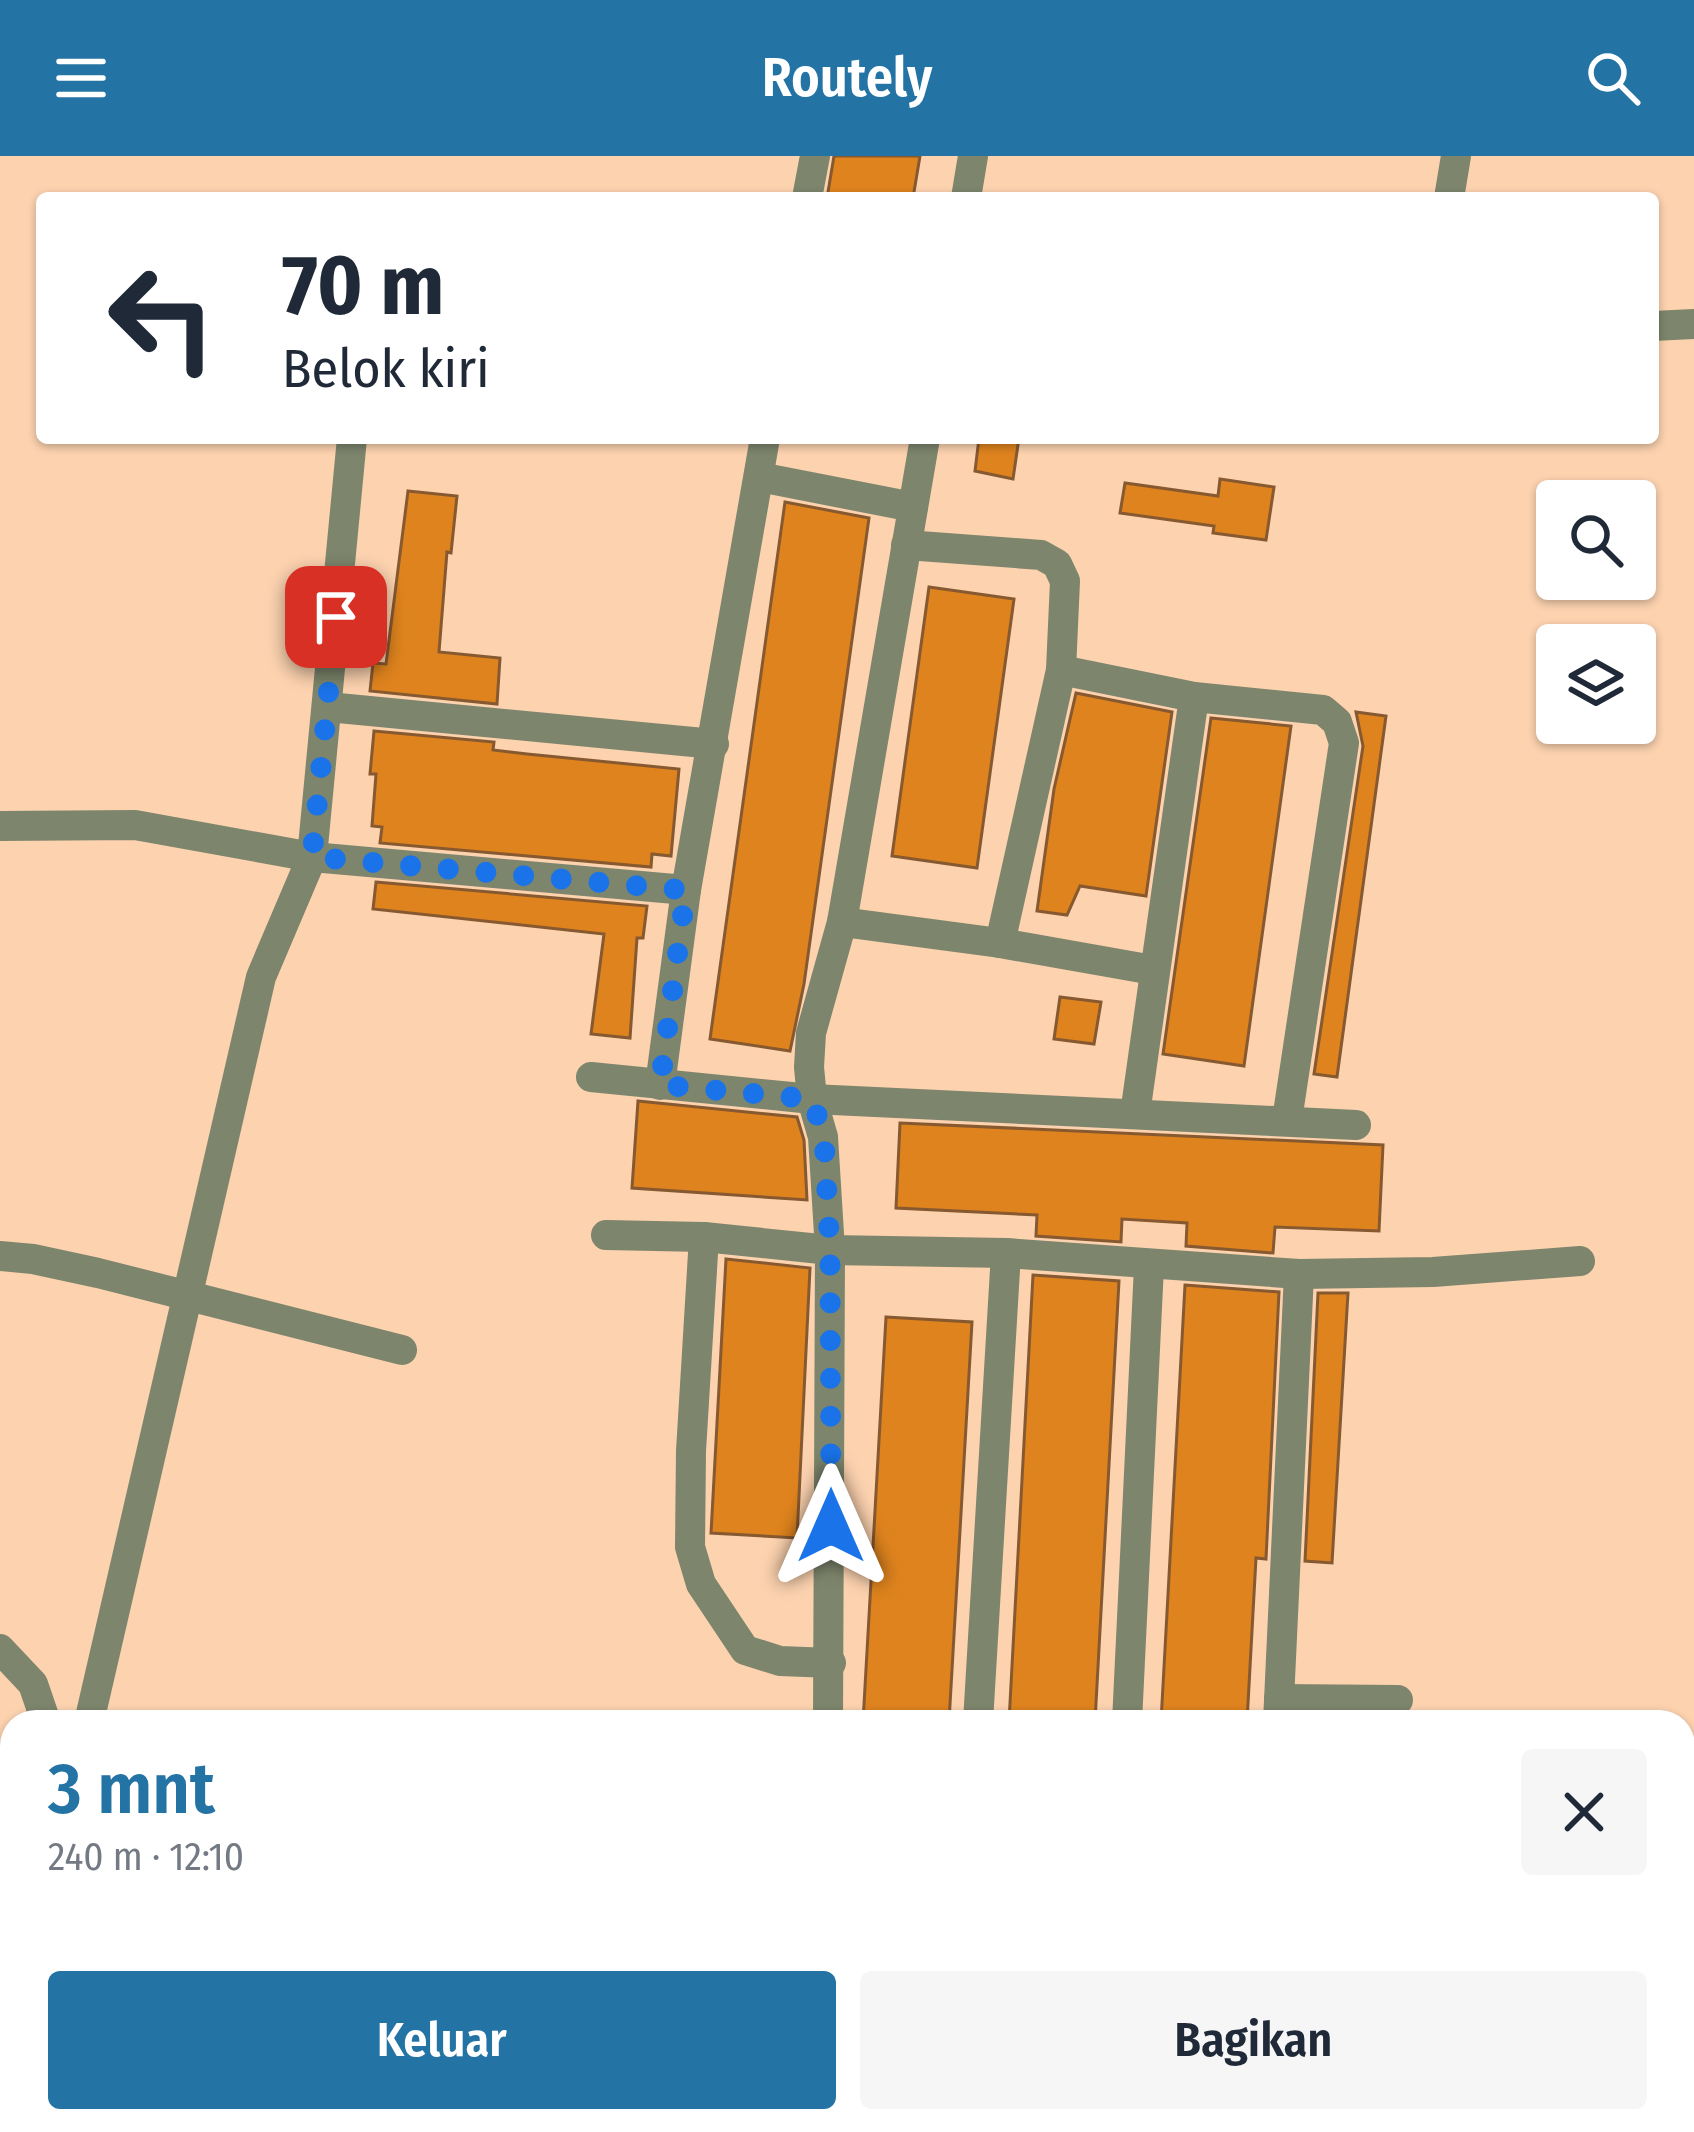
<!DOCTYPE html>
<html lang="id">
<meta charset="utf-8">
<style>
:root{--surface:#fff;--page:#f6f6f7;--text:#1f2937;--muted:#747a83;--accent:#2473a5}
body{margin:0;font-family:"Fira Sans Condensed",sans-serif;background:var(--page);color:var(--text);height:100vh;display:flex;flex-direction:column;font-size:45px;white-space:nowrap}
*{box-sizing:border-box;margin:0}
p{font-size:39px;color:var(--muted)}
.icon{flex:none;width:66px;height:66px;fill:none;stroke:currentColor;stroke-width:2;stroke-linecap:round;stroke-linejoin:round}
.map{position:relative;flex:1;overflow:hidden}
.panel{position:absolute;left:0px;top:1554px;width:1695px;height:423px;display:flex;flex-direction:column;background:var(--surface);border-radius:36px 36px 0 0;box-shadow:0 3px 9px #0004}
.panel>*{flex:none}
.guide{position:absolute;left:36px;top:36px;width:1623px;height:252px;border-radius:12px;box-shadow:0 3px 9px #0004;background:#fff;color:var(--text);overflow:hidden}
.fabs{position:absolute;left:1536px;top:324px;display:grid;gap:24px}
.fabs a{display:grid;place-items:center;width:120px;height:120px;border-radius:12px;background:var(--surface);box-shadow:0 3px 9px #0004;font-size:60px}
.pin{position:absolute;display:grid;place-items:center;width:102px;height:102px;color:#fff;margin:-51px;border-radius:24px;box-shadow:0 6px 18px #0006}
.me{position:absolute;width:132px;margin:-66px;rotate:0deg;stroke-linejoin:round;filter:drop-shadow(0 0 9px #0008)}
.turn{display:flex;align-items:center;gap:42px;height:252px;padding:0 48px;font-size:54px}
.turn .icon{width:156px;height:156px;stroke-width:2.5}
.turn b{display:block;font-size:84px;line-height:102px}
.round{display:grid;place-items:center;flex:none;width:126px;height:126px;border-radius:12px;background:var(--page)}
.summary{display:flex;align-items:center;justify-content:space-between;height:204px;padding:0 48px}
h1{font-size:72px;font-weight:600;line-height:90px;color:var(--accent)}
.action{display:flex;gap:24px;margin-top:auto;padding:24px 48px}
.action a{flex:1;height:138px;border-radius:12px;background:var(--accent);color:#fff;font-size:48px;font-weight:600;line-height:138px;text-align:center}
.action a+a{background:var(--page);color:var(--text)}
header{display:flex;justify-content:space-between;align-items:center;height:156px;padding:0 48px;background:var(--accent);color:#fff;font-size:54px;font-weight:600}
.map>svg:first-child{display:block}
.building{fill:#de831e;stroke:#875930;stroke-width:3}
.lines{fill:none;stroke-linecap:round;stroke-linejoin:round}
.minor{stroke:#7d856c;stroke-width:30}
.route{stroke:#1a73e8;stroke-width:21;stroke-dasharray:0 37.8}
</style>
<header><svg class="icon" aria-label="menu" viewBox="0 0 24 24"><path d="M4 6h16M4 12h16M4 18h16"/></svg>Routely<svg class="icon" aria-label="search" viewBox="0 0 24 24"><circle cx="10" cy="10" r="6"/><path d="M15 15l6 6"/></svg></header>
<div class="map">
<svg width="1694" height="1976" viewBox="0 0 1694 1976">
<rect width="100%" height="100%" fill="#fcd2af"/>
<g class="building">
<path d="M834,0H920L913,42H827Z"/>
<path d="M979,282H1019L1013,323L975,315Z"/>
<path d="M1220,323L1274,331L1266,384L1213,377L1214,370L1120,357L1125,327L1218,340Z"/>
<path d="M408,335L457,340L451,397L447,396L439,496L500,502L497,548L370,535L373,507L386,508Z"/>
<path d="M785,346L869,362L804,828L790,895L710,883Z"/>
<path d="M929,431L1014,443L977,712L892,700Z"/>
<path d="M1076,537L1172,556L1146,740L1080,730L1067,759L1037,755L1054,633Z"/>
<path d="M1356,556L1386,560L1337,921L1314,918L1363,590Z"/>
<path d="M1211,562L1291,570L1244,910L1163,898Z"/>
<path d="M374,575L494,586L493,594L527,598L679,613L671,700L652,698L651,711L380,687L382,671L372,670L376,618H370Z"/>
<path d="M376,726L647,750L643,782H637L630,882L591,878L604,778L373,753Z"/>
<path d="M1060,841L1101,846L1094,888L1054,883Z"/>
<path d="M638,945L797,961L804,984L807,1044L632,1032Z"/>
<path d="M900,967L1383,989L1379,1075L1275,1071L1273,1097L1186,1090L1187,1067L1122,1063L1121,1086L1036,1080L1037,1059L896,1052Z"/>
<path d="M726,1103L810,1112L797,1382L711,1377Z"/>
<path d="M1033,1119L1119,1125L1095,1566H1009Z"/>
<path d="M1185,1129L1279,1136L1266,1403L1256,1402L1247,1566H1161Z"/>
<path d="M1318,1137H1348L1332,1407L1305,1405Z"/>
<path d="M886,1161L972,1166L949,1566H863Z"/>
</g>
<g class="lines">
<g class="minor">
<path d="M807,42L815,0"/>
<path d="M966,42L973,0"/>
<path d="M1449,42L1456,0"/>
<path d="M1653,170L1694,168"/>
<path d="M925,282L842,766L811,877L809,911L812,943L823,981L830,1094L1006,1097L1299,1118L1433,1116L1580,1105"/>
<path d="M759,321L913,351"/>
<path d="M906,389L1041,399L1057,408L1065,425L1061,514L1000,787"/>
<path d="M1061,514L1194,541L1323,554L1337,566L1344,587L1287,964"/>
<path d="M328,551L714,588"/>
<path d="M0,670L135,669L312,701L686,734"/>
<path d="M842,766L1000,787L1153,814"/>
<path d="M591,921L812,943L1356,969"/>
<path d="M660,929L686,734L765,282"/>
<path d="M1135,958L1194,541"/>
<path d="M606,1079L704,1081L830,1094L828,1566"/>
<path d="M704,1081L691,1295L690,1391L701,1428L745,1494L780,1505L831,1507"/>
<path d="M0,1100L33,1103L98,1117L402,1194"/>
<path d="M0,1493L33,1528L46,1566"/>
<path d="M1279,1543L1398,1544"/>
<path d="M89,1566L261,821L312,701L352,282"/>
<path d="M978,1566L1006,1097"/>
<path d="M1127,1566L1149,1110"/>
<path d="M1278,1566L1299,1118"/>
<path d="M1683,1680L1694,1675"/>
<path d="M201,1965L269,1968L386,1965"/>
<path d="M459,1965L493,1967L505,1976"/>
<path d="M1616,1976L1618,1965"/>
</g>
</g>
<g class="lines">
<path class="route" d="M336,461L312,701L686,734L660,929L812,943L824,981L830,1094L831,1370"/>
</g>
</svg>
<div class="fabs">
<a><svg class="icon" aria-label="search" viewBox="0 0 24 24"><circle cx="10" cy="10" r="6"/><path d="M15 15l6 6"/></svg></a>
<a><svg class="icon" aria-label="layers" viewBox="0 0 24 24"><path d="M12 4l9 5-9 5-9-5zM3 14l9 5 9-5"/></svg></a>
</div>
<div class="pin" style="left:336px;top:461px;background:#d93025"><svg class="icon" aria-label="arrive" viewBox="0 0 24 24"><path d="M6 21V4h12l-3 4 3 4H6"/></svg></div>
<svg class="me" style="left:831px;top:1370px" viewBox="-20 -20 40 40"><path d="M0-17L14 15 0 8-14 15z" fill="#1a73e8" stroke="#fff" stroke-width="4"/></svg>
<div class="guide">
<div class="turn"><svg class="icon" aria-label="left" viewBox="0 0 24 24"><path d="M17 20v-9H6M10 6l-5 5 5 5"/></svg><div><b>70 m</b>Belok kiri</div></div>
</div>
<section class="panel">
<div class="summary"><div><h1>3 mnt</h1><p>240 m · 12:10</p></div><a class="round"><svg class="icon" aria-label="close" viewBox="0 0 24 24"><path d="M6 6l12 12M18 6L6 18"/></svg></a></div>
<div class="action"><a>Keluar</a><a>Bagikan</a></div>
</section>
</div>
